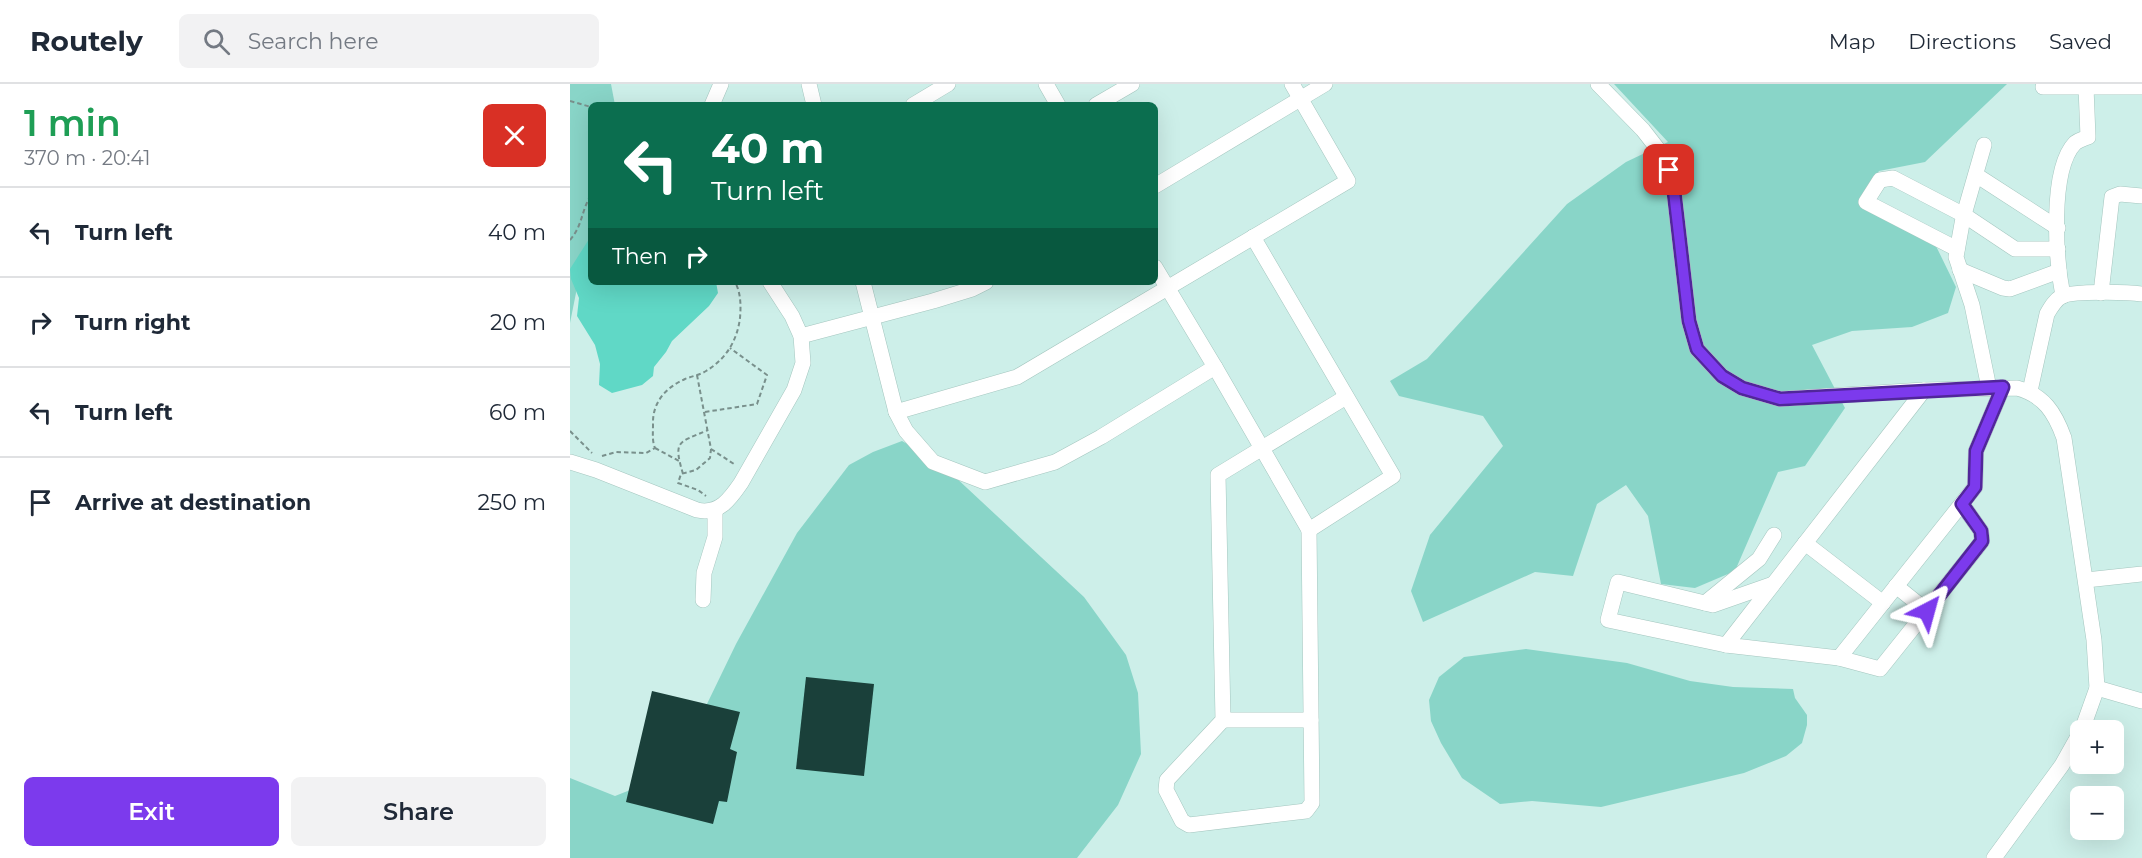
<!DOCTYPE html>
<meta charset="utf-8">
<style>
:root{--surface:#fff;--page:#f2f2f3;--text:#1f2937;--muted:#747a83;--line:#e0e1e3;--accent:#7c3aed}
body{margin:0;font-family:Montserrat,sans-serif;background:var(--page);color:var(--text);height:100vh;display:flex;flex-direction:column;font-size:22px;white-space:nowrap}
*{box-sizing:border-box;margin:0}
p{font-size:20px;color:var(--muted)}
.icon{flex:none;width:33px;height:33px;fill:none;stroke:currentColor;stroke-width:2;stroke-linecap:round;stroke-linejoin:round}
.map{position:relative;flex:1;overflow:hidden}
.drawer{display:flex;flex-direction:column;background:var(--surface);width:570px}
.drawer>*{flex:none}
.top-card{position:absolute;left:18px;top:18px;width:570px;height:183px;border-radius:9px;box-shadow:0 6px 24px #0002;background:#0b6e4f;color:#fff;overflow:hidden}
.controls{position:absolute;left:1500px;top:636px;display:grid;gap:12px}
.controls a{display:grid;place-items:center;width:54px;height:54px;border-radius:9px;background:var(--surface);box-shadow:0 6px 24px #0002;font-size:30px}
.pin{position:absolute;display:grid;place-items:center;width:51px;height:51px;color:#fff;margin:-26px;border-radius:12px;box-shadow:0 3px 9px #0006}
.me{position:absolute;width:66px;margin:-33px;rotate:39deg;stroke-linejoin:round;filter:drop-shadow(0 0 4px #0008)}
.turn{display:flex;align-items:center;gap:21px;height:126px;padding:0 24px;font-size:27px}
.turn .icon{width:78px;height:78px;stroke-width:2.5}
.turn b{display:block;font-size:42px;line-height:51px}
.then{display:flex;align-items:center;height:57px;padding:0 24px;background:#0003;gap:12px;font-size:22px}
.round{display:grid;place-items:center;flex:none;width:63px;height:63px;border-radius:9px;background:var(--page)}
.overview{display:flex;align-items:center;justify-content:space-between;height:102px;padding:0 24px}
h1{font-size:36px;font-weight:600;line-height:45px;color:#1e9e55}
.action{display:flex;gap:12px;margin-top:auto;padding:12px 24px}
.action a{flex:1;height:69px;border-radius:9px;background:var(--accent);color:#fff;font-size:24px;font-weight:600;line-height:69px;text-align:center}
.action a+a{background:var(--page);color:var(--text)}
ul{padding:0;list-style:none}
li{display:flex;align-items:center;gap:18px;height:90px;padding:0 24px;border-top:2px solid var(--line)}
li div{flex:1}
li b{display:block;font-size:22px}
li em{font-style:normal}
header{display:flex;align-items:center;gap:36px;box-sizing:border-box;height:84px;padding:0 30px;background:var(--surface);border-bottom:2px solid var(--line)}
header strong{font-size:28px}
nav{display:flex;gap:33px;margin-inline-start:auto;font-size:21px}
.search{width:420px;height:54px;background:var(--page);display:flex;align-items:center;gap:15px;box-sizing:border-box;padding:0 21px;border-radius:9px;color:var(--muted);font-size:22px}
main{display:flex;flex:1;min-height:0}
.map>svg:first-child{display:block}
.green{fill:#89d5c8}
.water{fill:#60d8c6}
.building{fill:#1a403a}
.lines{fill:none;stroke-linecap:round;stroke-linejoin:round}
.minor-casing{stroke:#a4c6bf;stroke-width:16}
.path{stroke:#79908c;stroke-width:2;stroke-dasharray:4.5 3;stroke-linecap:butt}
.minor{stroke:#fff;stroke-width:15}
.route-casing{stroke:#51269a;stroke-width:15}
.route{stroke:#7c3aed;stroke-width:10}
</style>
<header>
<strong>Routely</strong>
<div class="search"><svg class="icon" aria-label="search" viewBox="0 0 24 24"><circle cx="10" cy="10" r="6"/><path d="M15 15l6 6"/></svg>Search here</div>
<nav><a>Map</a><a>Directions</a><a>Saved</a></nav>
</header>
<main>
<section class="drawer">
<div class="overview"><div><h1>1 min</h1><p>370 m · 20:41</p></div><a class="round" style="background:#d93025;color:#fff"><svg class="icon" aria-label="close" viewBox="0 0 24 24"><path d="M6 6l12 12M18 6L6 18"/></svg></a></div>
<ul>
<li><svg class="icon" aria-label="left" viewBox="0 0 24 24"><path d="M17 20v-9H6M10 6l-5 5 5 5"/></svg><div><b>Turn left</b></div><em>40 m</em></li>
<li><svg class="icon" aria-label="right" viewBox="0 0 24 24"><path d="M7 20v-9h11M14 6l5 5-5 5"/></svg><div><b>Turn right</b></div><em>20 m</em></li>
<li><svg class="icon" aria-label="left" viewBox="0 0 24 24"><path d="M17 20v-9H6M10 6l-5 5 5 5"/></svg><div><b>Turn left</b></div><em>60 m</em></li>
<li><svg class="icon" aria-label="arrive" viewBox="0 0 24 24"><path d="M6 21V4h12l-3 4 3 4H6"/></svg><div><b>Arrive at destination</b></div><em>250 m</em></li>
</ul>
<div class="action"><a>Exit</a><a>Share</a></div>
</section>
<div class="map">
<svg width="1572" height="774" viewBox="0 0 1572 774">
<rect width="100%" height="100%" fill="#cdefe9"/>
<g class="green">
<path d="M0,0H41L45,21H21V156L15,164L0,239Z"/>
<path d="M1044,0H1437L1355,78L1309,87L1289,119L1365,160L1386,203L1378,229L1342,243L1282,247L1242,261L1275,324L1235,382L1208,388L1165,487L1125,504L1091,500L1078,432L1056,401L1027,420L1003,492L965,488L853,538L841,507L860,451L933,362L913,332L829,312L820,297L857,275L997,120L1056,78L1098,58Z"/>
<path d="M332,357L368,377L514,513L556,571L568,609L571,670L548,721L507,774H0V694L45,712L83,697L121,653L166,560L227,449L279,381L303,368Z"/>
<path d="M956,565L1057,579L1120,597L1163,603L1223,605L1225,614L1237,631V641L1232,659L1216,672L1174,689L1031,723L962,717L930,720L892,694L871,659L861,637L859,616L869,593L894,573Z"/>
</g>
<path class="water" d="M21,152V198H146L148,209L139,222L102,257L96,268L84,283L83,292L72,301L42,309L29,301L30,280L25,261L7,232L9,214L1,195L0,185Z"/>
<g class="building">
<path d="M236,593L304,600L294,692L226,685Z"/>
<path d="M82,607L170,628L160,665L167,668L157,718L149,717L143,740L56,718Z"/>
</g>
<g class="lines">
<g class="minor-casing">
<g id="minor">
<path d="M239,0L244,21"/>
<path d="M476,0L488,21"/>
<path d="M1028,0L1073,46L1094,73L1103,99L1119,237L1127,265L1152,292L1172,304L1210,315L1354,306L1447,304C1474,311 1485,329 1494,354L1524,556L1527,604L1512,646"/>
<path d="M1473,3H1572"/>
<path d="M142,21L151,0"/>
<path d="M343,21L378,0"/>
<path d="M526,21L562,0"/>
<path d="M1414,61L1393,134L1386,173L1402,221L1419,304"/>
<path d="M1406,91L1488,144"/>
<path d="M585,102L755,0"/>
<path d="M1387,165L1296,118L1310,96L1323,94L1394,131L1445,165H1488"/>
<path d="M1390,186L1433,204L1440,205L1489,187"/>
<path d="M293,198L326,328L447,293L778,97L722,0"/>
<path d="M1531,209L1542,113L1550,110L1572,112"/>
<path d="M1493,212C1486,177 1479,86 1505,59C1509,56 1513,55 1518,53L1516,3"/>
<path d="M231,252L363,217L402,205L416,198"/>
<path d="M645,283L739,446L823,392L683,153"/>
<path d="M1354,306L1156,561L1269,574L1405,403L1406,367L1433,303"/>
<path d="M1460,307L1477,230C1481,223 1485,216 1492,212C1504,207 1558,208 1572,210"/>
<path d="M326,328L336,347L363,378L415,398L485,378L531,353L645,283L585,183"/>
<path d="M0,378L26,386L127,426C149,431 160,415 171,399L224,306L233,279L231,252L222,232L200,198"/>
<path d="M739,446L742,719L736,727L619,741L612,737L596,706L597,696L653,636L648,391L776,313"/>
<path d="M1235,459L1313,519"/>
<path d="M1516,496L1572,490"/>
<path d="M1326,502L1357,527"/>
<path d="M133,516L134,489L145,453V426"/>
<path d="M1135,519L1189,475L1204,451"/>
<path d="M1156,561L1038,536L1048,498L1143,521L1203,500"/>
<path d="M1269,574L1310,585L1406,465L1412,457L1411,447L1392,420"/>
<path d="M1527,604L1572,617"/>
<path d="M653,636H741"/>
<path d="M1424,774L1492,681L1510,649"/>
</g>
</g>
<g class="path">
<path d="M0,17L21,23"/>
<path d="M0,156C13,141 11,127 21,111"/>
<path d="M127,291L141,365L140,374L126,386L111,390L108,399L128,406L136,412"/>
<path d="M135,328L187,320L197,291L160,264"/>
<path d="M0,347L22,369"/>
<path d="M85,364L109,377"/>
<path d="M141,365L164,380"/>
<path d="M32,372L46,368L76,369L85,364C82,357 83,349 83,341C82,319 95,304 115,295C122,292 130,291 136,287C156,275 167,257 170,234C171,222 171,209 165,198"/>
<path d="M113,390C103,356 108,359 138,346"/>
</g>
<use href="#minor" class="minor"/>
</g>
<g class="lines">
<g class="route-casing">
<path id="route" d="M1099,86L1103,99L1119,237L1127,265L1152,292L1172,304L1210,315L1433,303L1406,367L1405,403L1392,420L1411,447L1412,457L1357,527"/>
</g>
<use href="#route" class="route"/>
</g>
</svg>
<div class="controls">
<a>+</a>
<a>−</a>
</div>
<div class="pin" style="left:1099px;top:86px;background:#d93025"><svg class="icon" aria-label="arrive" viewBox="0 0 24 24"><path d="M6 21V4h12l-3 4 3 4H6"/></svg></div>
<svg class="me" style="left:1357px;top:527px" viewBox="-20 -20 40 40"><path d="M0-17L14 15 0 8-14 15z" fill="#7c3aed" stroke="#fff" stroke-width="4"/></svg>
<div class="top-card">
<div class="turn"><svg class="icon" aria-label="left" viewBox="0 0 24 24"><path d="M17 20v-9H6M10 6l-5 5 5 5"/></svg><div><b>40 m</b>Turn left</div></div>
<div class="then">Then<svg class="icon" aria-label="right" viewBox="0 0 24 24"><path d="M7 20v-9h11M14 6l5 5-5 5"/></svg></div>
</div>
</div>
</main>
